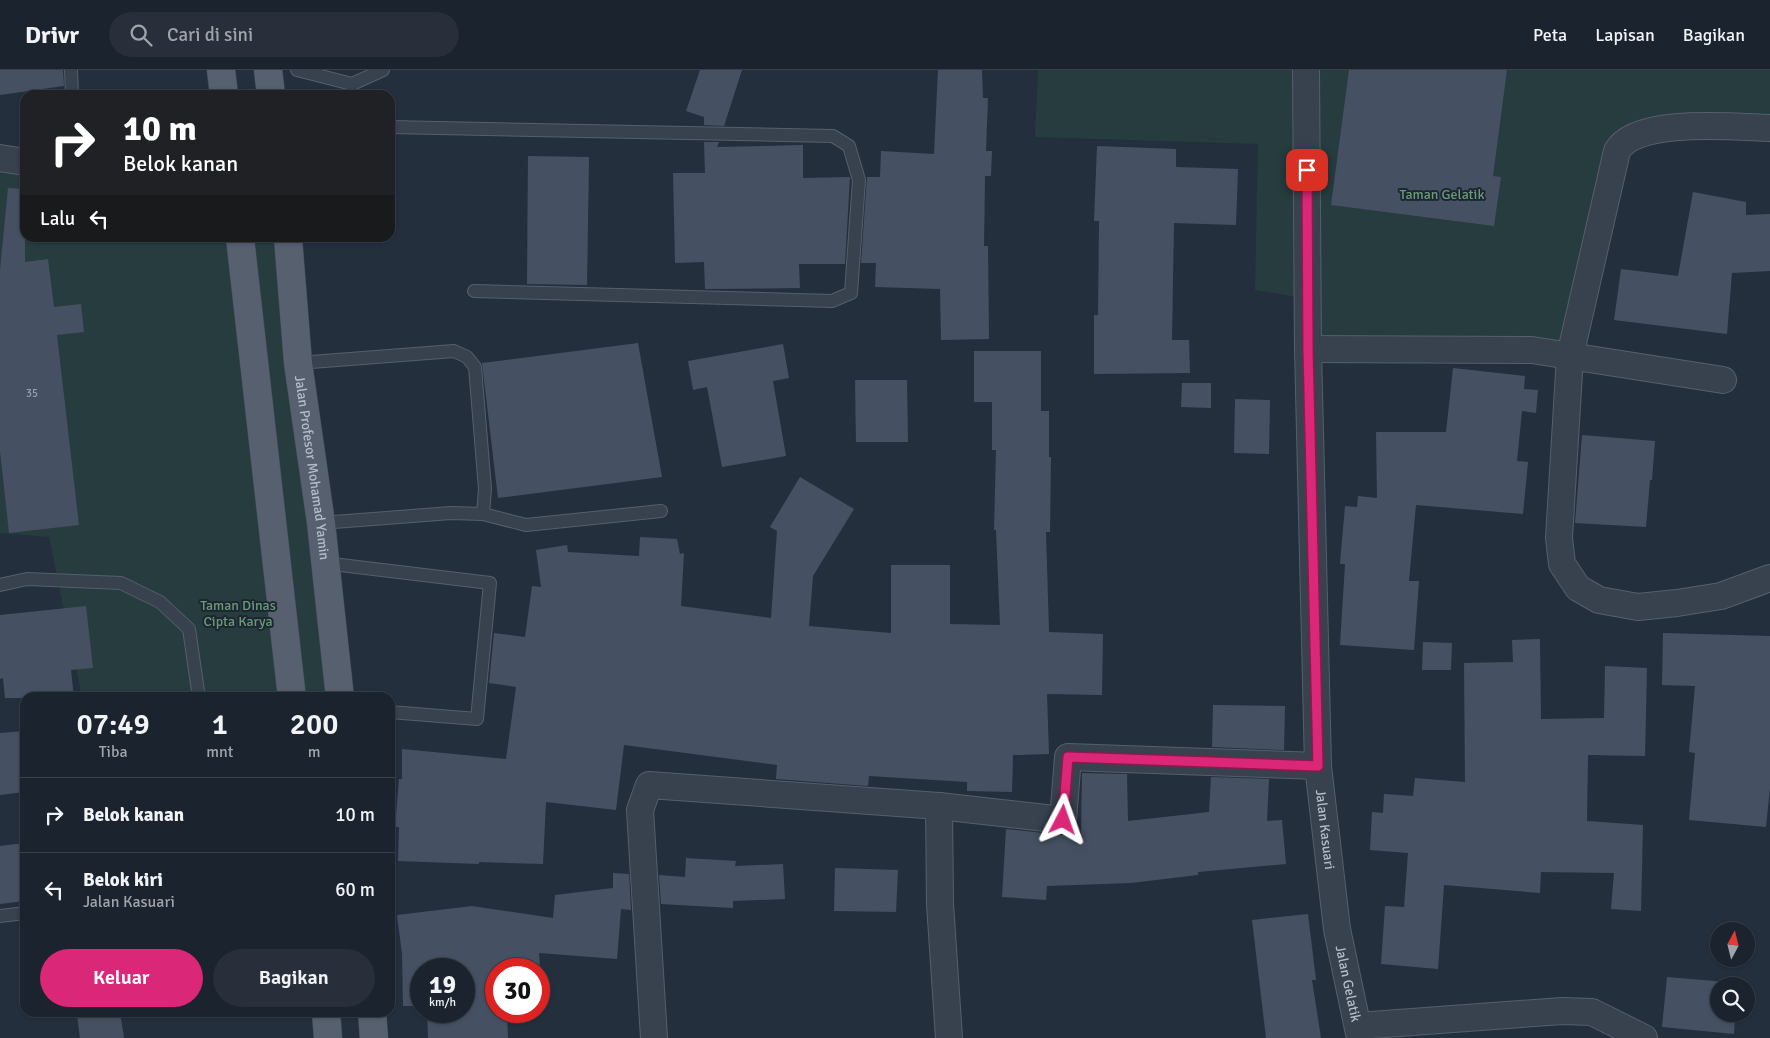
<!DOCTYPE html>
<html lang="id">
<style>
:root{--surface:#1b232e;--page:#282f3a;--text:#f1f3f6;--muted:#a0a4aa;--line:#39404a;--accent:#db2777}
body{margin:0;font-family:Signika,sans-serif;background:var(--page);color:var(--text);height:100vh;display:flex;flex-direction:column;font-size:19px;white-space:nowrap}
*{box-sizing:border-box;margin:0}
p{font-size:16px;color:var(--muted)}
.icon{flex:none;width:28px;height:28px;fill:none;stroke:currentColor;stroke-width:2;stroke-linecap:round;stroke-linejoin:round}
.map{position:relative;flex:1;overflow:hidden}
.details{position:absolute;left:20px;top:622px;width:375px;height:325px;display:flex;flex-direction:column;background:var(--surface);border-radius:15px;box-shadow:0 1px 4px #0004,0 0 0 1px var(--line)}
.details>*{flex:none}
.hud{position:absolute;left:20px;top:20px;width:375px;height:152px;border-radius:15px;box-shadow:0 1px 4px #0004,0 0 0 1px var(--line);background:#202124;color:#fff;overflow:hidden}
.needle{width:32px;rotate:7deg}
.controls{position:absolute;left:1710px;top:852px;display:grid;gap:10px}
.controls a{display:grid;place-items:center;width:45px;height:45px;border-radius:50%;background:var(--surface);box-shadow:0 1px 4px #0004,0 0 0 1px var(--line);font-size:25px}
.speed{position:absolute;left:410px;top:888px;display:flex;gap:10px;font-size:25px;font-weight:700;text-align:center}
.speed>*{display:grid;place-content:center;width:65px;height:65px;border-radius:50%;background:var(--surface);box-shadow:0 1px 4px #0004,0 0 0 1px var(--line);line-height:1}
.speed small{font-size:12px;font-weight:400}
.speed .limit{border:8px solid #d22;background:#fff;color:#111}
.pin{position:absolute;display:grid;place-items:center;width:42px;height:42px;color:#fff;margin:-21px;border-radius:10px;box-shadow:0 2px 8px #0006}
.me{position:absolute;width:55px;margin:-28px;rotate:4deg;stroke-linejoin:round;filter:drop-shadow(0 0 4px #0008)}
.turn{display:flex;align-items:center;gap:18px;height:105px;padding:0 20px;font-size:22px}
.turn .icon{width:65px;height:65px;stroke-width:2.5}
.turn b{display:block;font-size:35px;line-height:42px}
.then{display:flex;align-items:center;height:48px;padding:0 20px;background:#0003;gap:10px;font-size:19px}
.eta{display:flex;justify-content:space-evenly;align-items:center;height:85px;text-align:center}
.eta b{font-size:30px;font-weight:600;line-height:35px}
.button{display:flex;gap:10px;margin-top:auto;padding:10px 20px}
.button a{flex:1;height:58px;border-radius:30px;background:var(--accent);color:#fff;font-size:20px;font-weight:600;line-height:58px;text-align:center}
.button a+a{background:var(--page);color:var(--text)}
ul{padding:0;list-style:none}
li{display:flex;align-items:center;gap:15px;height:75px;padding:0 20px;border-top:1px solid var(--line)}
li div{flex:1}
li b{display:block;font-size:19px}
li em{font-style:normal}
header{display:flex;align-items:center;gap:30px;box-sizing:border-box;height:70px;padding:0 25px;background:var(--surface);border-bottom:1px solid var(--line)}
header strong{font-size:24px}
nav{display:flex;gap:28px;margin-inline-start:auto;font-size:18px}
.search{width:350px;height:45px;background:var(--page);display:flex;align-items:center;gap:12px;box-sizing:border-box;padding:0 18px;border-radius:28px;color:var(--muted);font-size:19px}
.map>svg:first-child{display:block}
.green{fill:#263c3f}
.building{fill:#455162}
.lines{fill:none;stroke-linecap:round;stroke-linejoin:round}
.lane-casing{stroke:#565f6c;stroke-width:14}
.street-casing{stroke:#565f6c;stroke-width:28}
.primary-casing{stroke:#414a57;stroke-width:29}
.lane{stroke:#38414e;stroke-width:12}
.street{stroke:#38414e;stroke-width:26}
.primary{stroke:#56606e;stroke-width:28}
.route-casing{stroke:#8e194d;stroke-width:12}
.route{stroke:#db2777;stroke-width:9}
.labels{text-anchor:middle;stroke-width:4;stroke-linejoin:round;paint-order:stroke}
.number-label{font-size:11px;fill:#98a1af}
.park-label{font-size:14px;fill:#6b9a76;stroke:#1d2633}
.street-label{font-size:14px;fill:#b4bcc9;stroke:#1d2633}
</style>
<header>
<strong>Drivr</strong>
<div class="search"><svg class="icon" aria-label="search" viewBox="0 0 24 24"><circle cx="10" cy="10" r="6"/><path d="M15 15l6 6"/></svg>Cari di sini</div>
<nav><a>Peta</a><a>Lapisan</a><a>Bagikan</a></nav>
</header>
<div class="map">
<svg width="1770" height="968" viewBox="0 0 1770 968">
<rect width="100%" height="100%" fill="#242f3e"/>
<g class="green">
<path d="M1038,0H1770V54L1612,75L1567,270L1312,276L1311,229L1255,220L1258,74L1035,67Z"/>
<path d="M0,95L25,99V168H288L340,627H82L49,467L0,463Z"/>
</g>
<g class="building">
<path d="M0,0H63L64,16L0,25Z"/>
<path d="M700,0H742L724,56L704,55V47L686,41Z"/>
<path d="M938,0H982L983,28H988L986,81H992L991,106H985L984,176H988L989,269L941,270L940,219L875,217L876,193H861L867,107H880L881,81L934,84Z"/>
<path d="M1349,0H1507L1493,106L1501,107L1494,156L1331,135Z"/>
<path d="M704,72H719L717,77L803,75V108L850,107L845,194H799L800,218L705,219L704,192L675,193L673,103H705Z"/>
<path d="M1097,76L1176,79V97L1238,99L1236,155L1174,153L1172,270H1189L1190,303L1094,304V245H1098L1099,151H1094Z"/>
<path d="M528,86L589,87L587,215L527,214Z"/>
<path d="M8,118L25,119V192L48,189L54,237L81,234L84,262L57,265L79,455L9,463L0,381V200Z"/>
<path d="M1693,122L1746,132V145L1770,144V201L1732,203L1727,264L1614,250L1621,199L1678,206Z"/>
<path d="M638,273L662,407L498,428L482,293Z"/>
<path d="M783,274L789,308L773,311L786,386L722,397L707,317L693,320L688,291Z"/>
<path d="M974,281H1041V341H1049V387H1051L1050,462H1046L1049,562L1103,564L1102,625L1047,624L1049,684L1013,685L1012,722L967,721V712L869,706L868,716L776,709L777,695L624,675L616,740L546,732L543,794L479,792V794L398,791L399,757H395L399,709H402V679L506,689L516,617L489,613L494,563L525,567L532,516L541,517L536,480L567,475L568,482L639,486L640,467L677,469L680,484L684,483L681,536L771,548L777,461L770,457L800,407L854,439L813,506L809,556L891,563V495H950V554L1000,555L996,460H994L996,380H992V332H974Z"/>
<path d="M1453,298L1525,306L1524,319L1538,320L1536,343L1522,341L1517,391L1528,392L1523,444L1416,435L1409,511H1419L1414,580L1340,575L1345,494H1340L1345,436L1357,437L1358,426L1377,428L1376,362H1446Z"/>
<path d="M855,310H907L908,372H856Z"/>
<path d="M1182,313H1211V338L1181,337Z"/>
<path d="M1235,329L1270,330L1269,384L1234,383Z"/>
<path d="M1582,365L1655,371L1652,410H1650L1646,457L1575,453Z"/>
<path d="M86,536L93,598L71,600L74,628H5L3,608L0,609V545Z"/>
<path d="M1663,563L1770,566V718L1766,757L1689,750L1695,683L1689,682L1695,616L1662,615Z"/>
<path d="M1540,569L1541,649L1604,648L1605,596L1647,598L1645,686L1588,685L1587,751L1643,755L1641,841L1611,839L1614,803L1541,802L1540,823L1444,815L1438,899L1381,894L1385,836L1404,837L1408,783L1370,780L1372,742L1383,743L1384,724L1413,726L1415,708L1465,712L1464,593L1513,592L1512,570Z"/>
<path d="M1423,572L1452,573L1451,600H1422Z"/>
<path d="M1213,635L1285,636L1284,680L1212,677Z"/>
<path d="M25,661V722L0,725V663Z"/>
<path d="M1082,703L1127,704L1128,751L1209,742L1211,707L1269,709L1267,751L1282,750L1286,794L1198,802V805L1131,813L1047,816L1046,830L1002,827L1006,759L1061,765L1070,763L1081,764Z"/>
<path d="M25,773V831L0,834V776Z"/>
<path d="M686,788L736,791L735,796L783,794L785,829L733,831V838L661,834L659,805L685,807Z"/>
<path d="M835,798L898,800L896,842L834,841Z"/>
<path d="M613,803L629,804L631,840L621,839L617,889L539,883L540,899H494V945L507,944L508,968H428L427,941H464V899H421V936H403L402,884L397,845L472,836L553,848L555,825L613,818Z"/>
<path d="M1308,844L1316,910H1312L1321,968H1266L1252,850Z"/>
<path d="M1667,907L1738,913V916H1719V944H1735L1734,964L1662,957Z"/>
<path d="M99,942H120L124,968H80L77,945Z"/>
</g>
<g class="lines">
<g class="lane-casing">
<g id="lane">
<path d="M71,0L72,25"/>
<path d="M297,0L352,14L383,0"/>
<path d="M390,57L833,66L849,76L859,110L851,223L832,231L474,221"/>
<path d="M298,293L454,281L467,287L475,297L485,419L483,444"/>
<path d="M321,453L451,443L483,444L526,455L661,441"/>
<path d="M324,493L490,513L477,649L390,642"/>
<path d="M0,515L27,509L121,513L160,532L189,559L199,628"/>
<path d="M0,846L25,843"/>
</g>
</g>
<g class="street-casing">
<g id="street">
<path id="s1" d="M1306,0L1308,279L1318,696L1337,859L1360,968"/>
<path d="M0,88L25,92"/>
<path d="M1308,279L1532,280L1570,286L1617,81C1636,47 1735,57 1770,58"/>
<path d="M1723,310L1570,286L1559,468L1562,494L1578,518L1599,530L1638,537L1677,533L1721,526L1770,508"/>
<path d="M939,736L940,834L949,968"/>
<path d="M1358,956L1562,941L1592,942L1644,968"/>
<path d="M654,968L640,740L649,715L939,736L1063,750L1068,687L1318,696"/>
</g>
</g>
<g class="primary-casing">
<g id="primary">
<path d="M221,0L224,25"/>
<path d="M268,0L271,25"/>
<path d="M240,168L292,628"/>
<path id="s2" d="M288,168L298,293L321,453L340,628"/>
<path d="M326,942L328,968"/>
<path d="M372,942L374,968"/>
</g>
</g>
<use href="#lane" class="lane"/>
<use href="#street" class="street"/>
<use href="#primary" class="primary"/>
</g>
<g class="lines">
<g class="route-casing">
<path id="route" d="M1063,750L1068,687L1318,696L1308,279L1307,100"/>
</g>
<use href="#route" class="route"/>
</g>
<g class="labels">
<g class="number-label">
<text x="32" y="327">35</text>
</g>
<g class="park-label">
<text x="1442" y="129">Taman Gelatik</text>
<text x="238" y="540">Taman Dinas<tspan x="238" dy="16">Cipta Karya</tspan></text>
</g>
<g class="street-label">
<text dy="5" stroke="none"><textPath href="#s2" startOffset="231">Jalan Profesor Mohamad Yamin</textPath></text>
<text dy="5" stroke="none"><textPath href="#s1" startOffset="760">Jalan Kasuari</textPath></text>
<text dy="5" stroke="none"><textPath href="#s1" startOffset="916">Jalan Gelatik</textPath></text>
</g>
</g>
</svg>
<div class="controls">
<a><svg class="needle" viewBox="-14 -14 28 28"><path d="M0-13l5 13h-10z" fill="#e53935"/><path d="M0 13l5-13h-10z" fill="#a0a4aa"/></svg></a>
<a><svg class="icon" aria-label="search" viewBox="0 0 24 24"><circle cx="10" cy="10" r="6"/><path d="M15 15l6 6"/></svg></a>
</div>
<div class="speed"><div>19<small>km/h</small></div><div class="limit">30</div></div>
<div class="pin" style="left:1307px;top:100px;background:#d93025"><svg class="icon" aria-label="arrive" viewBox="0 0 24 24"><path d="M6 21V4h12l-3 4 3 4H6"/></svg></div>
<svg class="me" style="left:1063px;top:750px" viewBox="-20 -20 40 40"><path d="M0-17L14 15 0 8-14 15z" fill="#db2777" stroke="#fff" stroke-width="4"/></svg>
<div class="hud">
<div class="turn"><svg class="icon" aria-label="right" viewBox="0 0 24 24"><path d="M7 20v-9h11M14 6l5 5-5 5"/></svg><div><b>10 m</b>Belok kanan</div></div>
<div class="then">Lalu<svg class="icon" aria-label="left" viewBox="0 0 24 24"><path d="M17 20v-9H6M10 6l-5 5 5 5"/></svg></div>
</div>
<section class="details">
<div class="eta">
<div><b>07:49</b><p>Tiba</p></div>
<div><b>1</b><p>mnt</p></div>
<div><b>200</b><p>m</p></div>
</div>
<ul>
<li><svg class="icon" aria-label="right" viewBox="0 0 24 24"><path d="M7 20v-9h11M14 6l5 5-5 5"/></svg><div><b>Belok kanan</b></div><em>10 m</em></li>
<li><svg class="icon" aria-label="left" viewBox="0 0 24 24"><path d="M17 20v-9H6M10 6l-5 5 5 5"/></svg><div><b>Belok kiri</b><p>Jalan Kasuari</p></div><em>60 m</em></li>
</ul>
<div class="button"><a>Keluar</a><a>Bagikan</a></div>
</section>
</div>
